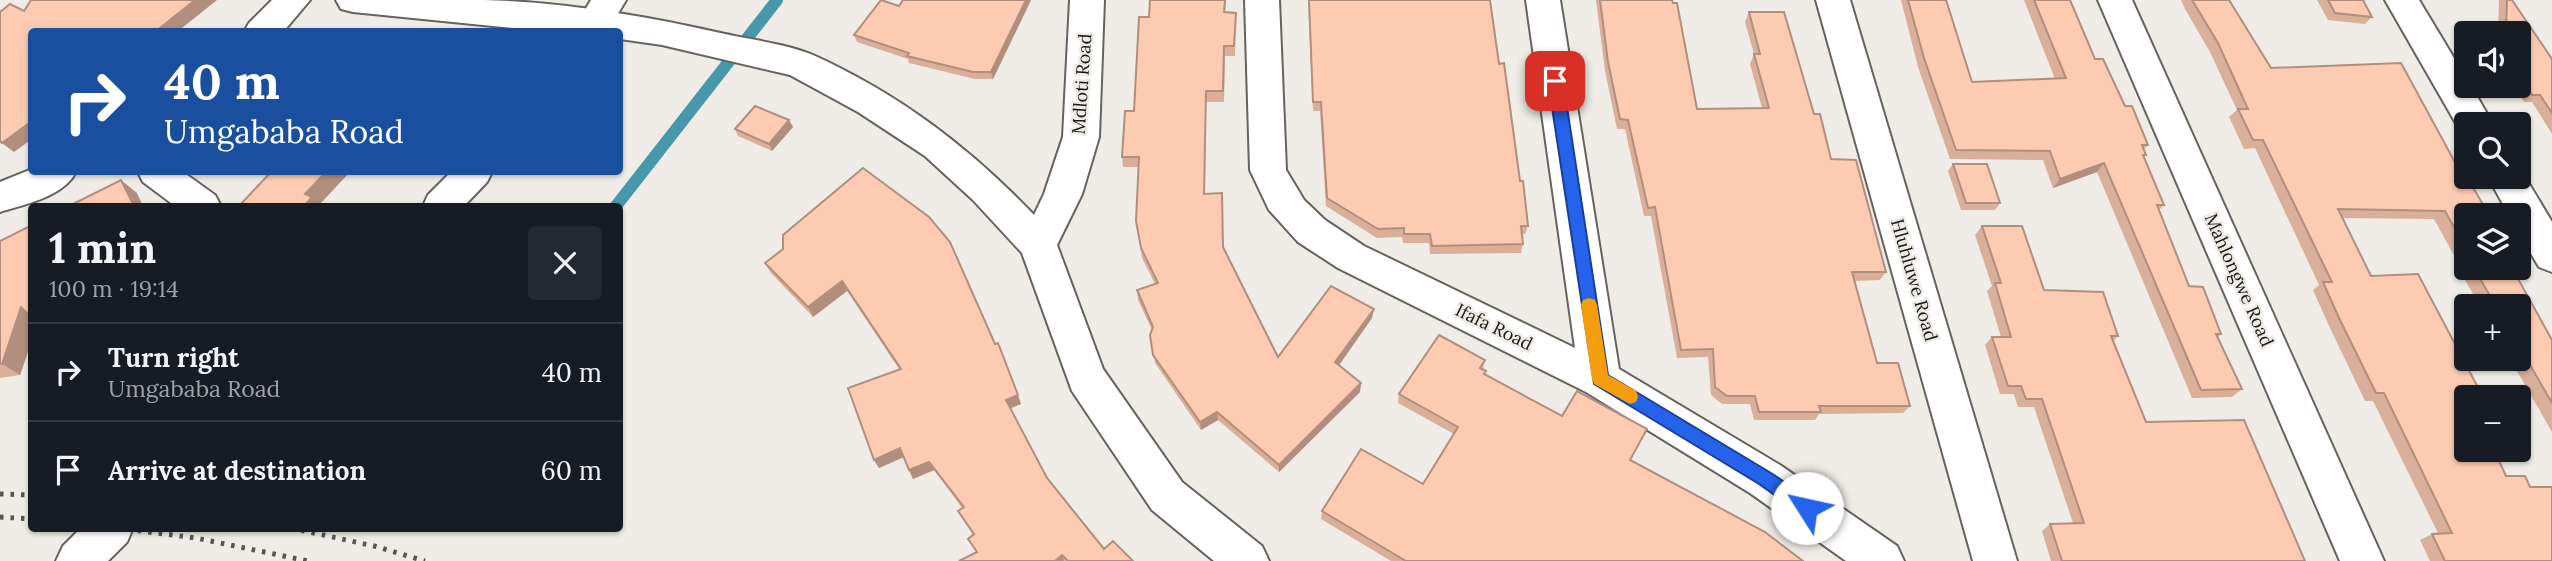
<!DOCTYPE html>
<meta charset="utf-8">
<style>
:root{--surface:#171b24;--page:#242831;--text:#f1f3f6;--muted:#9ea1a6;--line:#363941}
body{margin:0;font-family:Lora,serif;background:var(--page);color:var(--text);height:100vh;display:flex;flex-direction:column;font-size:26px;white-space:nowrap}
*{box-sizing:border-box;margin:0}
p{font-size:23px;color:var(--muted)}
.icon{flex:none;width:38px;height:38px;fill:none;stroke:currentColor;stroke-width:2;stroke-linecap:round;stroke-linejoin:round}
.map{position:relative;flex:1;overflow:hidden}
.sheet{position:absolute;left:28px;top:203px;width:595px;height:329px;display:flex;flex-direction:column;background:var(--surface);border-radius:7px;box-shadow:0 2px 5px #0004}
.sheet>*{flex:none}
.top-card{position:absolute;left:28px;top:28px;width:595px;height:147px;border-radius:7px;box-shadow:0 2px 5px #0004;background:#1a4fa0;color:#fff;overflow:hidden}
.tools{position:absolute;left:2454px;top:21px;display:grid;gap:14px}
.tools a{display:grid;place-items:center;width:77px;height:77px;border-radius:7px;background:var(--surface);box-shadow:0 2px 5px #0004;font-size:35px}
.pin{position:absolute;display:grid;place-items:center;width:60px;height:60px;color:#fff;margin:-30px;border-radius:14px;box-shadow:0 4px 10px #0006}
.me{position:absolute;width:77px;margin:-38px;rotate:305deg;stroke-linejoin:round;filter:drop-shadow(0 0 5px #0008)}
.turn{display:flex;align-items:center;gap:24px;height:147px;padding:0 21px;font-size:32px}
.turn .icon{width:91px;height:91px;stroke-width:2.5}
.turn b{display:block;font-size:49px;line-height:60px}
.round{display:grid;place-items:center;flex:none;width:74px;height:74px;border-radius:7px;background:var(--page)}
.head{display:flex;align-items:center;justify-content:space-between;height:119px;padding:0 21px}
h1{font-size:42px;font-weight:700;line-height:52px}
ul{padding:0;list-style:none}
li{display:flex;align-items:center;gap:21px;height:98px;padding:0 21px;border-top:2px solid var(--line)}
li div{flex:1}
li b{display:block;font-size:26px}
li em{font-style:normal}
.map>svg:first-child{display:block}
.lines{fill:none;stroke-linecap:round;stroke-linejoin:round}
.stream{stroke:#4798aa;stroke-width:12}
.minor-casing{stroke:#66635f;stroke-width:4}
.secondary-casing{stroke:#66635f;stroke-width:4}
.minor{fill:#fff;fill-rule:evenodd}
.secondary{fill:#fff;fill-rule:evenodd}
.rail{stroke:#575452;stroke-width:5;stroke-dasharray:3.5 7;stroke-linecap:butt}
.wall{fill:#daaf99}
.shaded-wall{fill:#b18e7d}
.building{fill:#fdcbb2;stroke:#b18e7d;stroke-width:2}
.route{fill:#2563eb;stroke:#184099;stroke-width:2}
.slow{fill:#f59e0b}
.labels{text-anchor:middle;stroke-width:5;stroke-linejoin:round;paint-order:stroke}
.street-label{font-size:18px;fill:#1b1918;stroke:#efece7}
</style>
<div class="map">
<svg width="2552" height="561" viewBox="0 0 2552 561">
<rect width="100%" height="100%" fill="#efece7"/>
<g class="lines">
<path class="stream" d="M616,206L777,0"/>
<g class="minor-casing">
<g id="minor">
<path d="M272,0H310L283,32H244L249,23Z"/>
<path d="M336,0C386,0 435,0 484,0C565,2 647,16 725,34C753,40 786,44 813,55C899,94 969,147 1034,215L1044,194L1063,137L1070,0H1104L1099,137L1082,194L1057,245L1103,369L1182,482L1262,546L1269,561H1214L1152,510L1072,391L1022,253L973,200L925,156L858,112L790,75L662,45L620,39V32H552L353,12L341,9Z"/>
<path d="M1245,0H1279L1286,170L1304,200L1325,220L1364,246L1575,348L1526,0H1560L1619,369L1780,465L1897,546L1904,561H1846L1750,493L1586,392L1338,268L1298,242L1269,210L1250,170Z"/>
<path d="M1816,0H1850L2017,561H1973Z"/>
<path d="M2098,0H2132L2384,561H2340Z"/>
<path d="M2385,0H2419L2466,78V86H2471L2493,124H2466V135L2462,134Z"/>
<path d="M2519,167L2552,222V272L2539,267L2518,232V215H2509L2488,177H2518Z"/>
<path d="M32,169V172H76C63,197 25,204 0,212V182Z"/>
<path d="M138,172H183L215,195L221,206H175L143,182Z"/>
</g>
</g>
<g class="secondary-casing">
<g id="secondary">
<path d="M591,0H626L607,32H572Z"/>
<path d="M451,172H492L487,182L464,206H423L428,195Z"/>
<path d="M81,528H133L127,542L108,561H56L63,546Z"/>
</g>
</g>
<use href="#minor" class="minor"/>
<use href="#secondary" class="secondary"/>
<g class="rail">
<path d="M0,494L32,495"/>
<path d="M0,517L32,519"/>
<path d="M117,528L196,538L308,561"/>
<path d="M291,528L374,546L425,561"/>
</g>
</g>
<g class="wall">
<path d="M903,0H1031L993,79H975L909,63L908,59L857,42L854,35L899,6Z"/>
<path d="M1150,0H1226L1225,12L1236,13L1235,56H1225L1224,102H1206L1205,193L1223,247L1278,357L1372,318L1339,365L1361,383L1360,392L1279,472L1218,420L1201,430L1155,363L1150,335L1152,330L1138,300L1137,290L1155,284L1142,258L1136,221L1138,167H1123L1122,157L1134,111L1149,17Z"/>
<path d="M1308,0H1490L1499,64L1528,226L1525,234H1522L1523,244L1521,253L1430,254L1429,243H1403L1402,237L1377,238L1326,206L1320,111H1313Z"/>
<path d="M1596,0H1672L1697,109L1762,108L1750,64L1754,54L1745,22L1749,12L1814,114L1831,159L1886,272L1880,280L1855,281L1877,363L1910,406L1903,413L1819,414L1815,420H1754L1750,404H1722L1711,395L1708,357L1677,358L1651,216H1644L1625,129H1617L1605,71Z"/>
<path d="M1901,0H1946L1972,82L2055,79L2024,0H2070L2095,59L2148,145L2144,149L2146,155L2144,157L2164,205L2159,210L2189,286L2221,334L2218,337L2242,389L2232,397L2192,398L2097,172L2053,188L2043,160L1950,159L1918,67Z"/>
<path d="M2181,0H2229L2271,68L2466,215V268H2512L2552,340V432L2510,359H2518V306H2480L2465,280L2467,279L2434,219L2342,218L2371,276L2466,397L2506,476L2552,561H2430L2420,540L2432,534L2438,533L2373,401H2365L2329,326L2313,290L2319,285L2255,148L2244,149L2229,117L2237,110L2210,52L2185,9Z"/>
<path d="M2317,0H2363L2372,17L2365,24L2328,20Z"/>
<path d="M2499,0H2507L2552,59V134L2532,102H2524L2514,86H2518V33H2498Z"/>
<path d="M793,127L772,151L738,136L735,129Z"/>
<path d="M1953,164L2000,203L1995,210H1961L1948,171Z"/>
<path d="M32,225V340L20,375L0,378V240Z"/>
<path d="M1982,226L2044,290L2118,336L2113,341L2146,422L2305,561H2051L2042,531L2050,524L2073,523L2034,407H2018L2014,394H2000L1985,345L1992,337H2001L1987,291L1992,286L1975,235Z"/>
<path d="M783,235L1021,404L1010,408L1047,478L1104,549L1133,561H959L976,552L968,539L973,535L958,511L962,508L934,470L913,479L903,457L879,468L874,460L899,369L847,291L813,317L771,273L765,263L783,249Z"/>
<path d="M1485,360L1483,369L1485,375L1803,561H1391L1321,519L1322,511L1423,484L1454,434L1398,403L1399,394Z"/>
</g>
<g class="shaded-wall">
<path d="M195,0H217L177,32H155Z"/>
<path d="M1026,0H1031L993,79L991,72Z"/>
<path d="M789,120L793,127L772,151L769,144Z"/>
<path d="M32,121V139L14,152L2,143Z"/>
<path d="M2104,163L2097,172L2053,188L2060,179Z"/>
<path d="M326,172H350L320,204L322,206H304L305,194Z"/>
<path d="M121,180L137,193L143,206H134Z"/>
<path d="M842,281L847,291L813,317L808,307Z"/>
<path d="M21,307L32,314V340L20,375L2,364Z"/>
<path d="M1374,309L1372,318L1335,371V362Z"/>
<path d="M1361,383L1360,392L1279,472V465Z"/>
<path d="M1018,395L1021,404L1009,409L1006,400Z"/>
<path d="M1217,412L1218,420L1201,430L1200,422Z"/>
<path d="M900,448L904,457L879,468L874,460Z"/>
<path d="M929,462L934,470L913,479L909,470Z"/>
<path d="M1062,555L1064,561H1055Z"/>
</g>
<g class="building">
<path d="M31,0H195L155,32H32V121L2,143L0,141V12L10,4L24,11Z"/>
<path d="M881,0L899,6L903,0H1026L991,72H973L907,56L909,53L854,35Z"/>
<path d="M1150,0H1225L1224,12L1236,13L1234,46H1224L1223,91H1206L1204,194L1222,193L1223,247L1278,357L1331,286L1374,309L1335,362L1361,383L1279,465L1217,412L1200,422L1153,355L1150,335L1153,327L1137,290L1158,283L1141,248L1136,221L1139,157H1122L1125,111H1134L1139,17H1149Z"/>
<path d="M1309,0H1490L1499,64L1504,63L1520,181H1523L1528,226H1521L1523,244L1432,246L1430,234H1404V228L1378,229L1327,198L1321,102H1313Z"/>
<path d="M1600,0H1672L1673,3H1677L1697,109L1769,108L1754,54H1760L1749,12H1784L1814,114H1820L1831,159L1856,160L1886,272H1852L1877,363H1898L1910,406H1819L1821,412H1759L1755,396H1727L1715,387L1713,349L1681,350L1655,207L1648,208L1628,120L1620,119L1608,62Z"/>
<path d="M1908,0H1946L1972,82L2066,78L2034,0H2070L2095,59H2103L2125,106H2132L2148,145H2142L2146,155H2143L2164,205H2157L2189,286L2203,287L2221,334H2216L2242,389L2201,390L2104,163L2060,179L2050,151L1956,150L1924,58Z"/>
<path d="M2192,0H2229L2271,68L2401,63L2457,166H2461L2466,177H2467L2489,215H2466V249L2445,211L2338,209L2371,276L2418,274L2483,397H2466V450H2494L2506,476H2525L2530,487H2552V561H2445L2432,534L2452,533L2384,393H2376L2339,318L2323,282H2332L2263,140H2253L2238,109H2248L2218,43Z"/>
<path d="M2328,0H2363L2372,17L2335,13Z"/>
<path d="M2507,0H2512L2552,59V113L2540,95H2532L2518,72V33H2506Z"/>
<path d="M755,106L789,120L769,144L735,129Z"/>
<path d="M1953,164H1987L2000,203H1966Z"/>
<path d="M863,168L929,217L950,242L995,344L998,343L1018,395L1006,400L1047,478L1104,549L1113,541L1133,561H1068L1062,555L1055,561H959L977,552L968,539L974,534L958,511L964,507L929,462L909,470L900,448L874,460L848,388L901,369L842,281L808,307L765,263L783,249V235Z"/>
<path d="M271,172H326L305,194L312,197L304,206H239Z"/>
<path d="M121,180L134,206H69Z"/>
<path d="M32,225V318L21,307L2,364H0V241Z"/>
<path d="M1982,226H2022L2044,290L2103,292L2118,336H2111L2146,422L2244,420L2305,561H2062L2050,524L2084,523L2042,399H2026L2021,386H2008L1992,337H2011L1995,283H2001Z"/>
<path d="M2476,268H2512L2552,340V403L2518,344V306H2496L2476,272H2479Z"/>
<path d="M1439,335L1485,360L1480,368L1486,371L1484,374L1562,416L1577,391L1647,429L1630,460L1765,532L1803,561H1406L1322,511L1361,449L1423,484L1458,427L1399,394Z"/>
</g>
<path class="route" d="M1555,76L1563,81L1608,375L1771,473L1814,502L1816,508L1814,514L1807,516L1801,514L1759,484L1594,384L1548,81Z"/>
<path class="slow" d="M1589,298L1595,300L1597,305L1608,375L1636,391L1638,396L1636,402L1630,404L1594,384L1592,379L1581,305L1583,300Z"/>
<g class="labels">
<g class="street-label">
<text transform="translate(1082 84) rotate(-86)" y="6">Mdloti Road</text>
<text transform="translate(1914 280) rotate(74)" y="6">Hluhluwe Road</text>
<text transform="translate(2239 280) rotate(66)" y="6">Mahlongwe Road</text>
<text transform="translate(1494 327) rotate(26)" y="6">Ifafa Road</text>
</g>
</g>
</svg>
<div class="tools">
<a><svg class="icon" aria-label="sound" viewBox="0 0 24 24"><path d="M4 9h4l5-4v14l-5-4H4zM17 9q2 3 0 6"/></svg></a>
<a><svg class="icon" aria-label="search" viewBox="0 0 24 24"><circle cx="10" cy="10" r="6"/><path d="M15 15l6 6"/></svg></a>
<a><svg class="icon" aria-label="layers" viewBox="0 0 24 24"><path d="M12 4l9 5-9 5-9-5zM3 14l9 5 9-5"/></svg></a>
<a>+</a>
<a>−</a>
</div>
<div class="pin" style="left:1555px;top:81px;background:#d93025"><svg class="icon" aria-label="arrive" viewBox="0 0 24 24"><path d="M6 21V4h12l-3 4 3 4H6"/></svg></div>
<svg class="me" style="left:1807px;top:508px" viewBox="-20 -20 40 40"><circle r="19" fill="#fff"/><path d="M0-13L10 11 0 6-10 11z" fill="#2563eb"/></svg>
<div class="top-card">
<div class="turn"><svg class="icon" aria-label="right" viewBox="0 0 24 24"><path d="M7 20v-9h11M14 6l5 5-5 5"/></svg><div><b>40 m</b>Umgababa Road</div></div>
</div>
<section class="sheet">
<div class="head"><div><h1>1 min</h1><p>100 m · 19:14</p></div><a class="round"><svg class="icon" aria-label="close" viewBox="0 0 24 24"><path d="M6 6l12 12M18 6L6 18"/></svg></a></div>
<ul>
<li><svg class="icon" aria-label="right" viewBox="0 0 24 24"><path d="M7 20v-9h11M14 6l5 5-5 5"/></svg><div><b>Turn right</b><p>Umgababa Road</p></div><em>40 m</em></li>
<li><svg class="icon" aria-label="arrive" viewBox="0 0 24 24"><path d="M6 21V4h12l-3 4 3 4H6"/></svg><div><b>Arrive at destination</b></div><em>60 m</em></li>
</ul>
</section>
</div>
